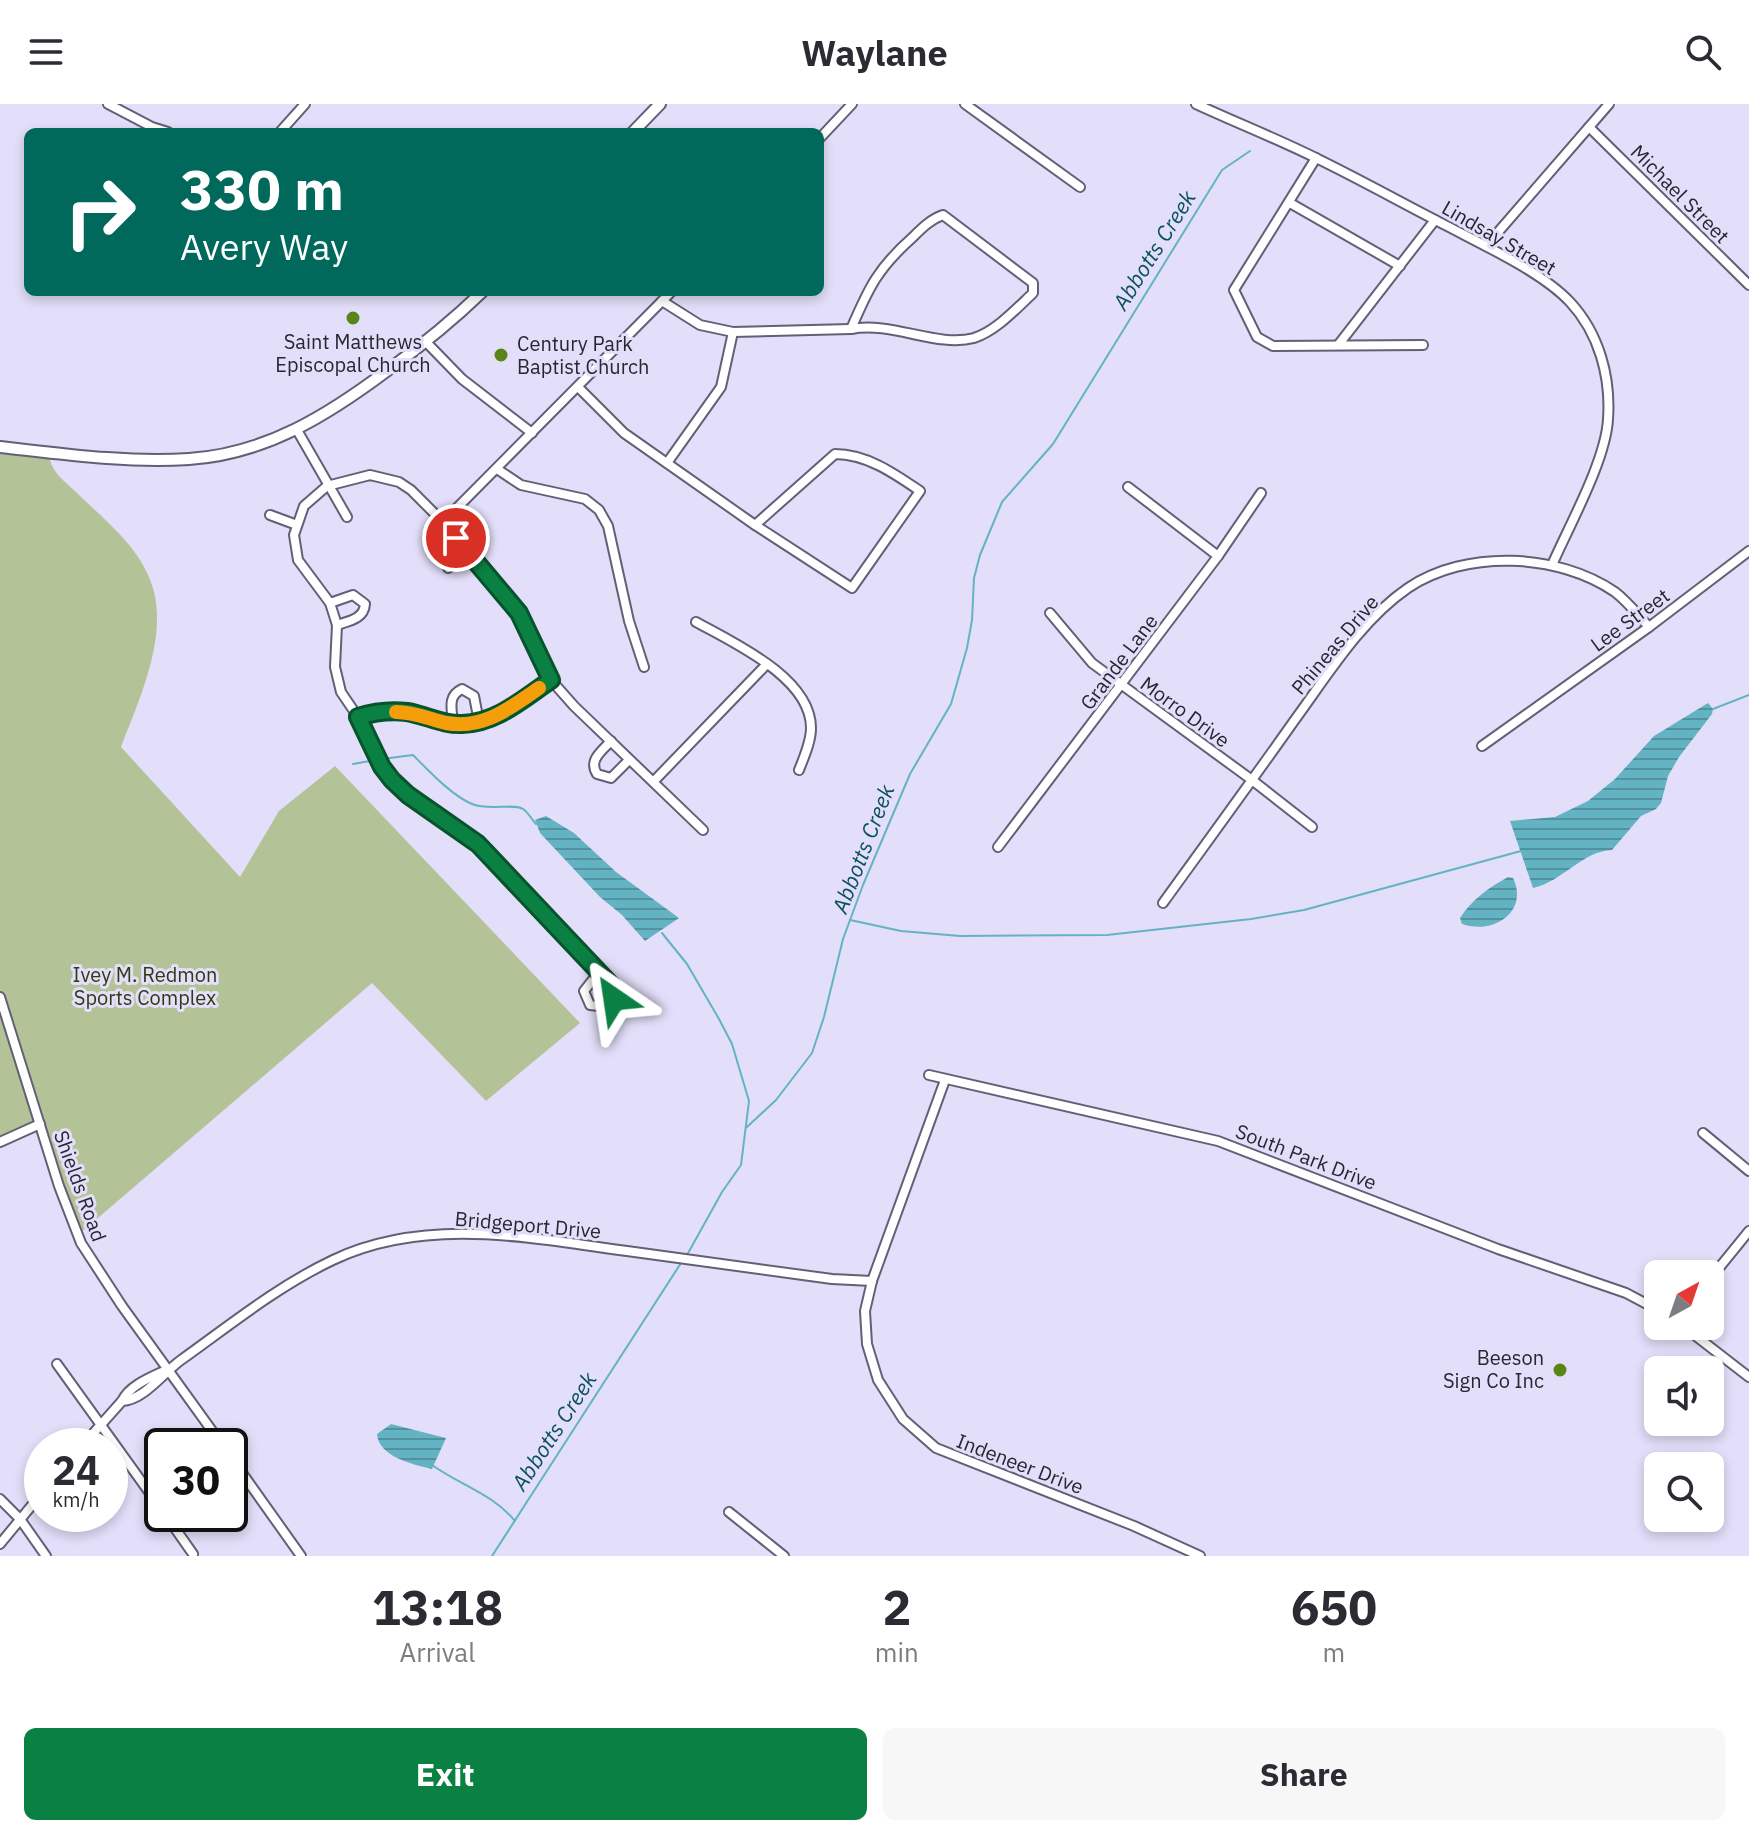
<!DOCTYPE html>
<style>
:root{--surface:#fff;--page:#f7f7f7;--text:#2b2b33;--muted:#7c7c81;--accent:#0b8043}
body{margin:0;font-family:"IBM Plex Sans",sans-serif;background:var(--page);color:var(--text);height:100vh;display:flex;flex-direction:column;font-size:30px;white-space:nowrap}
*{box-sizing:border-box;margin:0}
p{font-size:26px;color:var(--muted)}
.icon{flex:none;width:44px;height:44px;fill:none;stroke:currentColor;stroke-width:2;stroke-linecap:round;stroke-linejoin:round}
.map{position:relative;height:1452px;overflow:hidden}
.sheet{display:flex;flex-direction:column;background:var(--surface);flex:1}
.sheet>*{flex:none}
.top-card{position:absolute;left:24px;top:24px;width:800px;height:168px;border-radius:12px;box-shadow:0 4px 12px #0003;background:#00695c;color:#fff;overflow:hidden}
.needle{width:52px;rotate:40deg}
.buttons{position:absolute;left:1644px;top:1156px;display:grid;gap:16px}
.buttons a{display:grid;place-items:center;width:80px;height:80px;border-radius:12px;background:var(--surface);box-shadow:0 4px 12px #0003;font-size:40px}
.speed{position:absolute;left:24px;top:1324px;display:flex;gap:16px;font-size:40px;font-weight:700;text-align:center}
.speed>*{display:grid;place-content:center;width:104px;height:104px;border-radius:50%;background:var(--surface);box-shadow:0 4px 12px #0003;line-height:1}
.speed small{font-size:20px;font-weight:400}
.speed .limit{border:4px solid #111;border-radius:12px;background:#fff;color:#111}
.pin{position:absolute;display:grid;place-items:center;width:68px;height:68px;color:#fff;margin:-34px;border:4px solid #fff;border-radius:50%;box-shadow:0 2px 8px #0007}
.me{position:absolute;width:88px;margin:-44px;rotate:328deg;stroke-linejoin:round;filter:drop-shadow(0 0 6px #0008)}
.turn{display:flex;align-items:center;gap:28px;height:168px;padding:0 24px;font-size:36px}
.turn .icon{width:104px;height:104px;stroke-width:2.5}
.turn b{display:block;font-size:56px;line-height:68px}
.eta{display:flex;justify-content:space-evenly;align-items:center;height:136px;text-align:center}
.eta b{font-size:48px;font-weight:700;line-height:56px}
.cta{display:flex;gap:16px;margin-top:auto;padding:16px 24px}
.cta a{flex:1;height:92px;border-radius:12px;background:var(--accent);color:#fff;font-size:32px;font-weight:700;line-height:92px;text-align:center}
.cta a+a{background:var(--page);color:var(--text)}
header{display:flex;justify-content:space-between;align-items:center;height:104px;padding:0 24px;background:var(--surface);font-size:36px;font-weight:700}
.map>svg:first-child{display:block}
.green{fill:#b4c298}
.water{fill:url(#water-rules)}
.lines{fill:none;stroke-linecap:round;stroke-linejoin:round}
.stream{stroke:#64b3c3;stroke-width:2}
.minor-casing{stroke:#635f76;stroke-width:12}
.major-casing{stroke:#635f76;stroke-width:14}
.minor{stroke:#fff;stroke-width:8}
.major{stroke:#fff;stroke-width:10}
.route-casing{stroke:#07532c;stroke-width:20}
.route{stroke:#0b8043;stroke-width:14}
.slow{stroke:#f59e0b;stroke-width:14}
.poi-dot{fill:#588515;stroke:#e3def9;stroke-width:3}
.labels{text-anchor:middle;stroke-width:6;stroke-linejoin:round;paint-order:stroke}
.street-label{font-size:20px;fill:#282630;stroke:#e3def9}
.poi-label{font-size:20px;fill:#282630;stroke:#e3def9}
.park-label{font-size:20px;fill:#2f3a0f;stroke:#e3def9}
.water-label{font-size:22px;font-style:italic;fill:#0b515d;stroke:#e3def9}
</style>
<header><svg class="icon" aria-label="menu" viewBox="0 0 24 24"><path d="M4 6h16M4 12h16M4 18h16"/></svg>Waylane<svg class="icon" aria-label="search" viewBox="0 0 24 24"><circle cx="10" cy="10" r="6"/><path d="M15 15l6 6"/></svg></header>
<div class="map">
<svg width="1749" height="1452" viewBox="0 0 1749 1452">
<defs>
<pattern id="water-rules" width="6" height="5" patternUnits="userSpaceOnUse" patternTransform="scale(2)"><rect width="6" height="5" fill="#64b3c3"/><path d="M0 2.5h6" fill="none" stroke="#52919f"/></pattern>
</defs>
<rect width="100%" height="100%" fill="#e3def9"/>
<path class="green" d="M0,343L49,348C49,366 63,376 75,387C100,412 134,438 148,471C173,524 140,593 121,643L240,773L279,707L335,662L580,919L486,997L372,879L85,1125L77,1129L40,1021L0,1038Z"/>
<g class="water">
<path d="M1708,599L1713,605L1712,610L1679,653L1668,672L1661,699L1656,705L1641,712L1612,746C1582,747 1562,778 1533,784L1510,717L1555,713L1588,697L1615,675L1654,632Z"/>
<path d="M546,712L574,729L616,768L679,814L645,837L622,811L600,793L540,729L535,716Z"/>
<path d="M1508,773L1513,774C1529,807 1494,831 1462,820L1460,814C1471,796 1490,783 1508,773Z"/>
<path d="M391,1320L446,1334L432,1365C412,1360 379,1353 377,1330Z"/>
</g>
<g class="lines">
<g class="stream">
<path d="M1713,605L1749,591"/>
<path d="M382,655L413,651C429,667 451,691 472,700C488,707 515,699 523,705C528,708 532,716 536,720"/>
<path d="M353,660L375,656"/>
<path d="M850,816L901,827L960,832L1107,831L1251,815L1304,806L1521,747"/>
<path d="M662,829L687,860L719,915L732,940L749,997L741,1061L722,1088L687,1151"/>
<path d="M747,1023L776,996L812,949L824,913L843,835L863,781L910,670L951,600L967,544L972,516L974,474L980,451L1002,398L1053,340L1222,66L1250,47"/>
<path d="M432,1361C460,1381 493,1390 515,1417"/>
<path d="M492,1452L681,1159"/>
</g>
<g class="minor-casing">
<g id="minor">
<path d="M108,0L152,23L168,28"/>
<path d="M965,0L1080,83"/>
<path d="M1196,0C1237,19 1278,35 1318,55C1361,76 1404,100 1447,122C1483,141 1542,168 1570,198C1599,229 1611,273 1608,315C1606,356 1569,422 1552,461"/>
<path d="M1589,23L1749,181"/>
<path d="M280,28L305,0"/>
<path d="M820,34L852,0"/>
<path d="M1316,54L1234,186L1257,233L1273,242L1423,241"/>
<path d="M1290,99L1400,162"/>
<path d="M943,111L1033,179V189C1016,205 996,227 974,234C937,244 892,217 851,225C869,183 878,164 913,133C922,124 931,115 943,111Z"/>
<path d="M1486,142L1609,0"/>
<path d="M662,197L700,221L733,228L851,225"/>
<path d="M427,239L462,275L532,329"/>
<path d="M1339,240L1435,116"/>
<path d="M578,283L624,329L755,421"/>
<path d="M297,326L347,413"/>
<path d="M835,350C867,350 895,370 920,387L852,484L755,421Z"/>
<path d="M667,359L721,283L733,228"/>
<path d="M497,365L521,381L585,395L599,406L608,422L629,517L644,563"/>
<path d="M1128,383L1218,452"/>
<path d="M270,411L297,421"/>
<path d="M443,418L671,188"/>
<path d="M448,464L469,449"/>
<path d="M330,499L353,491L365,500C364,515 349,517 337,521"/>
<path d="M1050,509L1092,559L1252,676L1312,723"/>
<path d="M696,518C734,539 811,574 811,624C811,638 804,653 799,666"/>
<path d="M358,613C374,608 390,606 407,608C426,610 443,621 462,620C497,619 524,594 551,576"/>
<path d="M453,620C452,605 447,592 462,585L474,592L479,618"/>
<path d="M611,637C602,647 588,656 597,670L611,674L629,656"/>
<path d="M1482,642L1649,523L1749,447"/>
<path d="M654,677L766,561"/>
<path d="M998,743L1218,452L1261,389"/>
<path d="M1163,799C1207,738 1251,678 1294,617C1327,572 1361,516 1408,484C1466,445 1558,449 1615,488C1628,498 1638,511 1649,523"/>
<path d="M599,868L584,887L590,901L608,903L614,895V884L599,868L478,740L408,691L382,663L358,613L341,588L335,563L337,521L330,499L298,456L294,431L304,402L327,382L370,371L399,378L411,386L443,418L519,509L551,576L574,602L703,726"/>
<path d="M0,893L59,1082L81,1139L122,1202L223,1342"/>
<path d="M929,971L1218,1037L1498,1145L1626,1189L1658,1206"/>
<path d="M945,976L872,1177L865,1207L867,1240L878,1276L903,1315L936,1344L1134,1422L1200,1452"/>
<path d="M1703,1029L1749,1067"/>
<path d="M0,1038L40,1020"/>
<path d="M1710,1175L1749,1127"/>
<path d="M1683,1222L1749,1273"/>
<path d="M57,1260L162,1406"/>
<path d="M122,1297C144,1296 163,1269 181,1256C230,1221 278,1182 333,1156C426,1112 530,1134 627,1147C696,1157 764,1166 832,1175L872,1177"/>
<path d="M82,1342L122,1297C129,1282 149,1274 164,1267"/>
<path d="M230,1352L301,1452"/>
<path d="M0,1395L20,1415L46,1452"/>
<path d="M729,1408L784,1452"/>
<path d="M165,1410L193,1450"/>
<path d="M0,1440L42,1389"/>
</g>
</g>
<g class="major-casing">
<g id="major">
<path d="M633,28L660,0"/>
<path d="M0,343C63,350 126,359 189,355C266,350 328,311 388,266C421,242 452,217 482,188"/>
</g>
</g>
<use href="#minor" class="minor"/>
<use href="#major" class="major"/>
</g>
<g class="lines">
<g class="route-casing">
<path id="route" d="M456,434L519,509L551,576C524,594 497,619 462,620C443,621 426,611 407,608C390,606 374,608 358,613L382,663L392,676L408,691L478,740L614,884V895"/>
</g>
<use href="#route" class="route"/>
<path class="slow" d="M396,608C414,608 429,615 446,619C483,626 510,604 539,584"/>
</g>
<g class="poi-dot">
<circle cx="353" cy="214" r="8"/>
<circle cx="501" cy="251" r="8"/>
<circle cx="1560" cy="1266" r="8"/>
</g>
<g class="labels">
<g class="street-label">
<text transform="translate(1680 90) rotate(45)" y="7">Michael Street</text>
<text transform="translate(1499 134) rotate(30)" y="7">Lindsay Street</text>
<text transform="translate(1630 516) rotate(-36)" y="7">Lee Street</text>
<text transform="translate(1335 541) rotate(-50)" y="7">Phineas Drive</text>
<text transform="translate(1119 558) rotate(-53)" y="7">Grande Lane</text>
<text transform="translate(1185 608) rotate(36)" y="7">Morro Drive</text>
<text transform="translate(1306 1053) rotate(21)" y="7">South Park Drive</text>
<text transform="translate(80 1082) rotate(70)" y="7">Shields Road</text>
<text transform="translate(528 1121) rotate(5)" y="7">Bridgeport Drive</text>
<text transform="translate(1020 1360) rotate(21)" y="7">Indeneer Drive</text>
</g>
<g class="poi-label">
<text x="353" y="245">Saint Matthews<tspan x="353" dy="23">Episcopal Church</tspan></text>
<text x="517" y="247" text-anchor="start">Century Park<tspan x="517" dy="23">Baptist Church</tspan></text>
<text x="1544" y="1261" text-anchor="end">Beeson<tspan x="1544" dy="23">Sign Co Inc</tspan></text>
</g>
<g class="park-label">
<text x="145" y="878">Ivey M. Redmon<tspan x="145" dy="23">Sports Complex</tspan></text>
</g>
<g class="water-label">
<text transform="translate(1154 146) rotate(-58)" y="8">Abbotts Creek</text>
<text transform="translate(863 745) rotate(-69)" y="8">Abbotts Creek</text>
<text transform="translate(554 1327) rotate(-57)" y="8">Abbotts Creek</text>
</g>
</g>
</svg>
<div class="buttons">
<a><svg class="needle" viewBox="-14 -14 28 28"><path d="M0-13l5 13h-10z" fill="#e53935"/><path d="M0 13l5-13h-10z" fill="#7c7c81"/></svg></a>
<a><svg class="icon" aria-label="sound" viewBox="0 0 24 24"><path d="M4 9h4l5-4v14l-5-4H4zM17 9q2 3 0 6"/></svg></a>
<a><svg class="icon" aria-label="search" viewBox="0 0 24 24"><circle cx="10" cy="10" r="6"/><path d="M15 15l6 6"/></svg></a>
</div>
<div class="speed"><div>24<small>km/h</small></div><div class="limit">30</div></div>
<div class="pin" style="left:456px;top:434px;background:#d93025"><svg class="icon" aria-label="arrive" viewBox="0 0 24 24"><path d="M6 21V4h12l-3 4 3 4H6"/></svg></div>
<svg class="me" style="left:614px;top:895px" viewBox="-20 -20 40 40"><path d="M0-17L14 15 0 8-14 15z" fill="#0b8043" stroke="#fff" stroke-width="4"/></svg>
<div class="top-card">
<div class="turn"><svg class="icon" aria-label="right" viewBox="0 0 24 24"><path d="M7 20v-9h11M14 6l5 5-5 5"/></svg><div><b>330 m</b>Avery Way</div></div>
</div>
</div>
<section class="sheet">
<div class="eta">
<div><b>13:18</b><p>Arrival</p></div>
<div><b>2</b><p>min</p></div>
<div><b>650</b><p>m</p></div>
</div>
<div class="cta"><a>Exit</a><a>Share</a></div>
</section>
